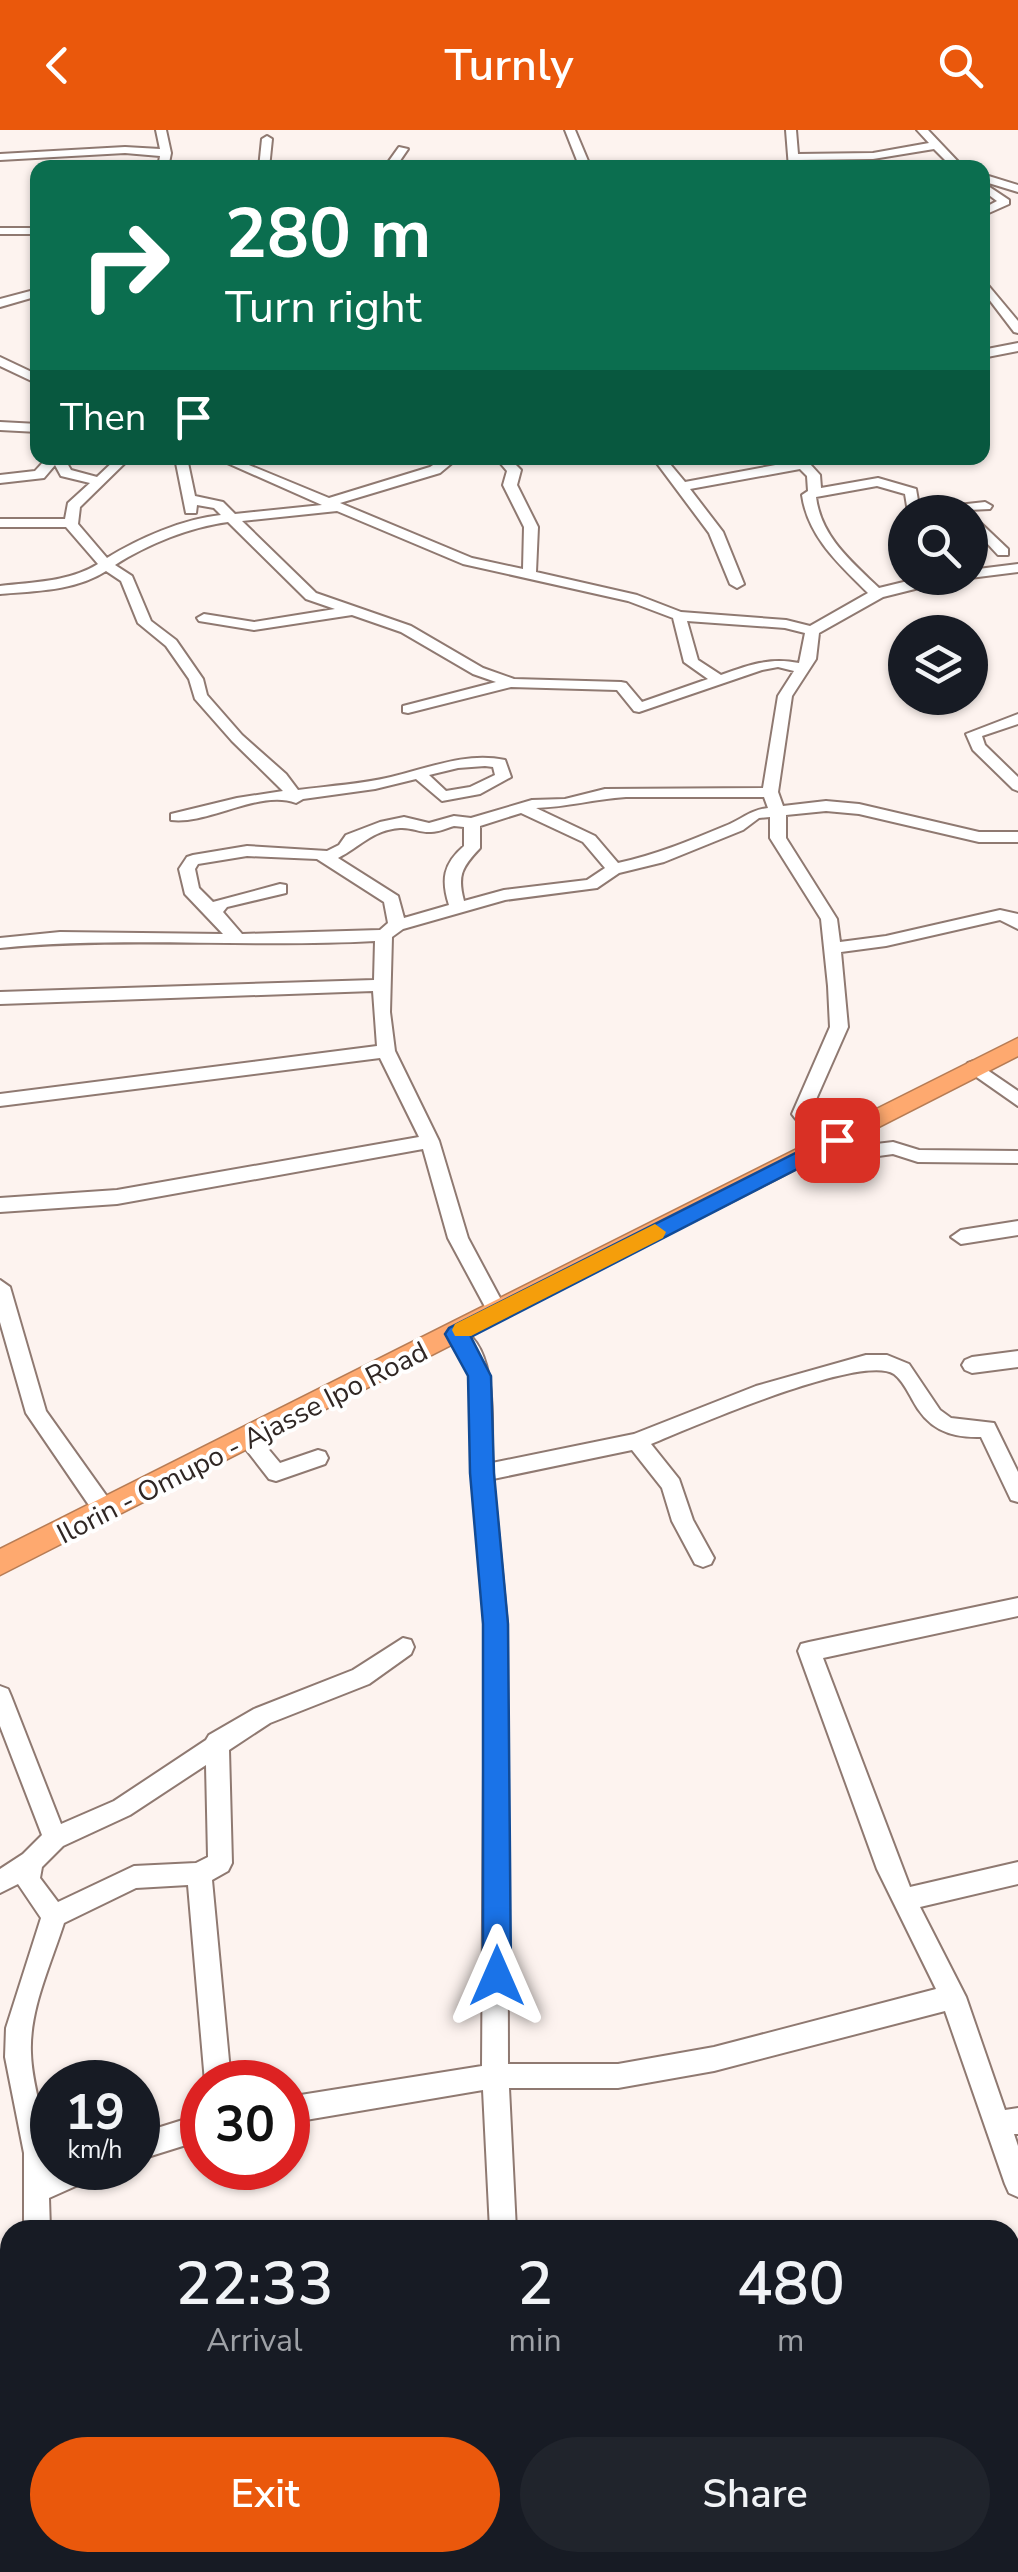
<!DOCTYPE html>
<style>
:root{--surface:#171b24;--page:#20242c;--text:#f1f3f6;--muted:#9ea1a6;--accent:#ea580c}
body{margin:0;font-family:"Nunito Sans",sans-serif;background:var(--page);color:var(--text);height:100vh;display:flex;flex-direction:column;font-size:38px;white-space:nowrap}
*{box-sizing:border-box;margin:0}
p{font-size:32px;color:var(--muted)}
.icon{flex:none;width:55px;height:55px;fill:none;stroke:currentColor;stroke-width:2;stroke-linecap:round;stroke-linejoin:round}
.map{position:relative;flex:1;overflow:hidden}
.panel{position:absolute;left:0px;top:2090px;width:1020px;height:352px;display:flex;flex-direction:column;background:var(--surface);border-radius:30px 30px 0 0;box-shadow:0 2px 8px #0004}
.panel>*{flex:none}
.banner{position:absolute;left:30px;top:30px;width:960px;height:305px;border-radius:20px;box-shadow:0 2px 8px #0004;background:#0b6e4f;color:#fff;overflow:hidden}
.tools{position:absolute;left:888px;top:365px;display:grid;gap:20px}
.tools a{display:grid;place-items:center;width:100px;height:100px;border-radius:50%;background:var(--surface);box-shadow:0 2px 8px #0004;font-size:50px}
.speed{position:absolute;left:30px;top:1930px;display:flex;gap:20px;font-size:50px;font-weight:700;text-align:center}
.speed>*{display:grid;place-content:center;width:130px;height:130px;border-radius:50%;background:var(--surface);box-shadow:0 2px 8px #0004;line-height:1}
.speed small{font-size:25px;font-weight:400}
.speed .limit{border:15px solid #d22;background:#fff;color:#111}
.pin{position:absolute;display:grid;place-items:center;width:85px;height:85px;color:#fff;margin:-42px;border-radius:20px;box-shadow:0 5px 15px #0006}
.me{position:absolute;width:110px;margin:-55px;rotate:0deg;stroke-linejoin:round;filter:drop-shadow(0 0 8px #0008)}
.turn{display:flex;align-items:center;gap:35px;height:210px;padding:0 30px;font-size:45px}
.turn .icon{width:130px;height:130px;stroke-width:2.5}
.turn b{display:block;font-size:70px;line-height:85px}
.then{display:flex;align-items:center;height:95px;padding:0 30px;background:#0003;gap:20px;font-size:38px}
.eta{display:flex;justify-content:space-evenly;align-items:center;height:170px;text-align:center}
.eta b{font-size:60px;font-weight:600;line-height:70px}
.cta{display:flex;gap:20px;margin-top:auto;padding:20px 30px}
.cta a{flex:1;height:115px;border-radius:60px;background:var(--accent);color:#fff;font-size:40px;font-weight:600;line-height:115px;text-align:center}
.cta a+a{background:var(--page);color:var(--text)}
header{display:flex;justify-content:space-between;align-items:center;height:130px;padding:0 30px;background:var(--accent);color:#fff;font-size:45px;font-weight:600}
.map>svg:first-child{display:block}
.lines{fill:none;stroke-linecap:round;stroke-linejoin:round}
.minor-casing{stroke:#8f7971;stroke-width:4}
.highway-casing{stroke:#b67c55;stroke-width:3}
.minor{fill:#fff;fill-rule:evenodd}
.highway{fill:#fea96f;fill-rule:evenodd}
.route{fill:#1a73e8;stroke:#114b97;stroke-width:2.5}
.slow{fill:#f59e0b}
.labels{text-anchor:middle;stroke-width:8;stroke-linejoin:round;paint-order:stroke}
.street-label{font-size:28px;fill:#302724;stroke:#fff}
</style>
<header><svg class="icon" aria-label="back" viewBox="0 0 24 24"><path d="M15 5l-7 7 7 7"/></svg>Turnly<svg class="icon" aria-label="search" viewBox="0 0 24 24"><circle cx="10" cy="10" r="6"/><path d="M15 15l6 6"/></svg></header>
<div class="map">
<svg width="1018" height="2442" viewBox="0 0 1018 2442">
<rect width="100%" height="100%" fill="#fdf3ef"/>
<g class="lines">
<g class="minor-casing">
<g id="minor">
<path d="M156,0H166L171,23L168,38H158L160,26L125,23L0,30V24L125,17L160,19Z"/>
<path d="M565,0H575L591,38H580Z"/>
<path d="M786,0H796L798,24L873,23L929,13L917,0H928L964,38H953L934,19L873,29L799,30V38H789Z"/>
<path d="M267,6L272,9L269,38H259L262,9Z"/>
<path d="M399,17L408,19L395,38H384Z"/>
<path d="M982,44L1018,55V62L982,51Z"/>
<path d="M982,52L1009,70V74L982,86V79L997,71L982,60Z"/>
<rect x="0" y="98" width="38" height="6"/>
<path d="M982,148L1018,191V203L1014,202L982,160Z"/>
<path d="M38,159V166L0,177V169Z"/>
<path d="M1018,213V221L982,228V220Z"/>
<path d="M0,227L38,245V254L0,236Z"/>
<path d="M0,292L38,294V302L0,300Z"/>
<path d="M47,328H64L71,340L97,347L117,328H130L80,377L78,394L107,428C139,408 183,389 221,385L214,378L197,375L196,383H186L175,328H187L195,366L223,372L235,384L322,375L216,328H232L329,368L430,337L444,328H458L440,343L340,373L472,428L523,439L524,397L503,355L507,341L496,328H509L521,340L517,355L538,397L536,442L637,465L681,482L786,490L810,496L868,463C839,434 808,407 802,365L808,361L807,346L800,339L690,359L723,402L744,454L737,458L730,454L709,403L653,328H665L685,352L813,328L810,334L820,345L821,358L878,348L916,359L920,382H908L905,364L877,356L816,367C821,407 852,432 879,458L920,448H959L883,467L819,503L816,529L792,566L778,662L783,676L826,671L859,674L979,702H1018V712H979L859,684L826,681L786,685V708L837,789L840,812L886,806L1000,780L1018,784V799L1000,790L886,816L841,822L848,897L810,983L833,1009L851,1017L893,1012L919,1020L1018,1021V1033L918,1032L893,1024L849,1030L821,1019L795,988L792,984L830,897L828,856L821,789L770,708V687L759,688L743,700L664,732L619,743L597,758L505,770L403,799L392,807L390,882L395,921L439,1011L468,1108L507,1181L504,1186H490L448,1108L423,1019L117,1074L0,1082V1068L117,1060L419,1007L380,928L0,976V964L377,916L373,861L0,874V862L374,850L375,811C250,818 125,806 0,818V808L60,802L223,804L185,764L179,739L187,727L193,725L247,716L327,721L339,715L346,705L380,692L404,687L429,693L454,686L471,688L532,670L565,669L605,659L763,658L778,566L794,541L778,537L762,540L639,582L634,581L617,560L511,557L408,583L403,582V576L496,552L473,544L401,502L352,485L254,500L199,491L197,488L204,484L254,492L335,479L306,469L228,392C190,397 148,414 115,435L132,446L151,491L176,510L203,549L207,565L242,605L286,644L298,660C329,656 361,654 391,647C429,638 465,622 505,630L511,647L480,664L442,671L416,649L375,659L303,669L296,673C260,659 208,695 171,690V684L237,668L283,661L232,611L195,569L189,549L166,516L138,493L121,451L106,441C75,461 35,461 0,464V456C33,452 69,452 98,434L66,397H0V389H65L68,373L90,353L61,346L55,335L44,348L0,353V345L35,341ZM337,381L463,434L628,471L673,488L684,532L708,549L642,572L626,553L621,552L514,549L483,538L411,496L316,463L242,391ZM687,491L785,498L805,503L799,533C770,527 748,535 721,545L698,530ZM485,636L493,637L495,645L470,657L446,661L429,645L458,638ZM626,667H764L768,678C750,680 741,690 725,696C689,711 655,725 618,733L595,706L536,678C567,677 595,669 626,667ZM521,683L583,712L605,738L587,750L504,760L464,771C457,745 462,737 480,718V696ZM454,696L464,697V716C443,734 441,750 449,775L404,788L398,766L338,728C360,717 372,700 400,698C411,697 421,703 431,702C439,702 447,698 454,696ZM247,726L317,729L384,772L388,793L380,800L242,804L223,782L227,777L286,763V755L280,754L213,772L199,758L195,739L198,734Z"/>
<path d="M985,372L992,376L990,379L924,382L931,378Z"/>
<path d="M970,383L1008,419V425H998L970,395Z"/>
<path d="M1018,434V442L970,448H967H970V440Z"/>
<path d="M1018,584V594L982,606L985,615L1018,647V661L1013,659L973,620L966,604Z"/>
<path d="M974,931L1018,961V976L968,941L965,937L968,933Z"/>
<path d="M1018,1091V1105L961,1114L951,1107L961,1100Z"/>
<path d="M0,1150L10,1157L46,1281L113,1375L116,1381L113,1387H97L26,1283L0,1192Z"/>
<path d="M457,1197C500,1213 491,1295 492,1333L634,1304L756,1256L866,1225H887L909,1234L940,1280L951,1288L994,1293L1018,1342V1372L1011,1370L981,1307C948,1308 927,1298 912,1269C907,1260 902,1250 894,1244C861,1223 690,1298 651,1314L679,1349L693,1390L714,1428L711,1434L703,1437L695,1434L672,1391L662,1358L632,1320L493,1349L507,1494L508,1934H618L714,1917L936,1859L877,1739L798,1521L801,1514L809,1512L1018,1468V1486L823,1528L910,1757L1018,1732V1754L920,1777L966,1867L1005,1980L1018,1978V2004H1014L1018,2016V2067L1009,2063L1005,2054L945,1881L714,1941L618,1958H509L516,2100H490L483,1960L288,1993V1967L482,1936L485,1494L472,1343L470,1246L465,1228L447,1204Z"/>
<path d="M1018,1221V1237L972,1243L965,1240L962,1235L965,1230L972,1227Z"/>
<path d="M248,1301L255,1303L280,1333L318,1320L325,1322L328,1328L325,1334L276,1351L269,1349L238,1309L241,1303Z"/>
<path d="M403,1508L411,1510L414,1517L411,1524L369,1554L270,1593L229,1620L232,1733L228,1741L212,1750L231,1952H205L188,1755L136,1758L64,1793C51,1834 29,1880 31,1923C32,1963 51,2001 49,2041L57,2038H100L96,2047L49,2068L50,2100H24V2023L5,1927L6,1898L41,1788L18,1754L0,1763V1739L23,1724L42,1705L0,1596V1556L8,1559L11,1566L61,1694L114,1671L206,1610L209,1605L254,1579L353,1540ZM206,1635L208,1727L196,1733L134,1736L58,1772L40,1748L42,1737L63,1716L130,1685Z"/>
<path d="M202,1984V2010L138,2030V2004Z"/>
<path d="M1010,2157L1018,2161V2192L1010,2188Z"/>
<path d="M46,2432H76L75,2442H45Z"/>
<rect x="491" y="2432" width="30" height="10"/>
</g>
</g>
<g class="highway-casing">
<path id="highway" d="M1018,908V926L0,1445V1419Z"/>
</g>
<use href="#minor" class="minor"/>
<use href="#highway" class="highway"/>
</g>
<path class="route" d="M837,1002L844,1004V1015L471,1207L491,1246L494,1343L508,1494L511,1846L507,1856L497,1860L487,1856L483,1846V1494L470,1343L468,1246L445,1204L449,1198Z"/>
<path class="slow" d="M655,1094L666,1102L663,1108L471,1206H455L452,1200L455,1194Z"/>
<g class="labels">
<g class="street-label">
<text transform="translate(242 1312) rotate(-27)" y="10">Ilorin - Omupo - Ajasse Ipo Road</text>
</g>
</g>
</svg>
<div class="tools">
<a><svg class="icon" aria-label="search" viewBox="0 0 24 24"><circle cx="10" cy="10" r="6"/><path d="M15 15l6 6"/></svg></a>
<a><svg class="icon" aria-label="layers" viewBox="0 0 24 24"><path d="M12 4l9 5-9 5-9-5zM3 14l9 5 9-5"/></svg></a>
</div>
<div class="speed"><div>19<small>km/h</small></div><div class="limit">30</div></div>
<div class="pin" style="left:837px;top:1010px;background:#d93025"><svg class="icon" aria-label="arrive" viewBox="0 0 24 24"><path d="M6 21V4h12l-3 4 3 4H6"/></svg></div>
<svg class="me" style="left:497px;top:1846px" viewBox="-20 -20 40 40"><path d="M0-17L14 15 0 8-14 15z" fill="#1a73e8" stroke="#fff" stroke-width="4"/></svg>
<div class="banner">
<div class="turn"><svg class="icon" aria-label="right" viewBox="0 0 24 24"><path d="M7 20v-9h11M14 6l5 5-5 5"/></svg><div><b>280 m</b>Turn right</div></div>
<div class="then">Then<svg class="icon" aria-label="arrive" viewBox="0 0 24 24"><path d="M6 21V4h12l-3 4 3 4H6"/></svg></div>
</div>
<section class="panel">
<div class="eta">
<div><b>22:33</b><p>Arrival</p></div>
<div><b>2</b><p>min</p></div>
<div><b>480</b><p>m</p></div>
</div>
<div class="cta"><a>Exit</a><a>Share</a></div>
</section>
</div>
